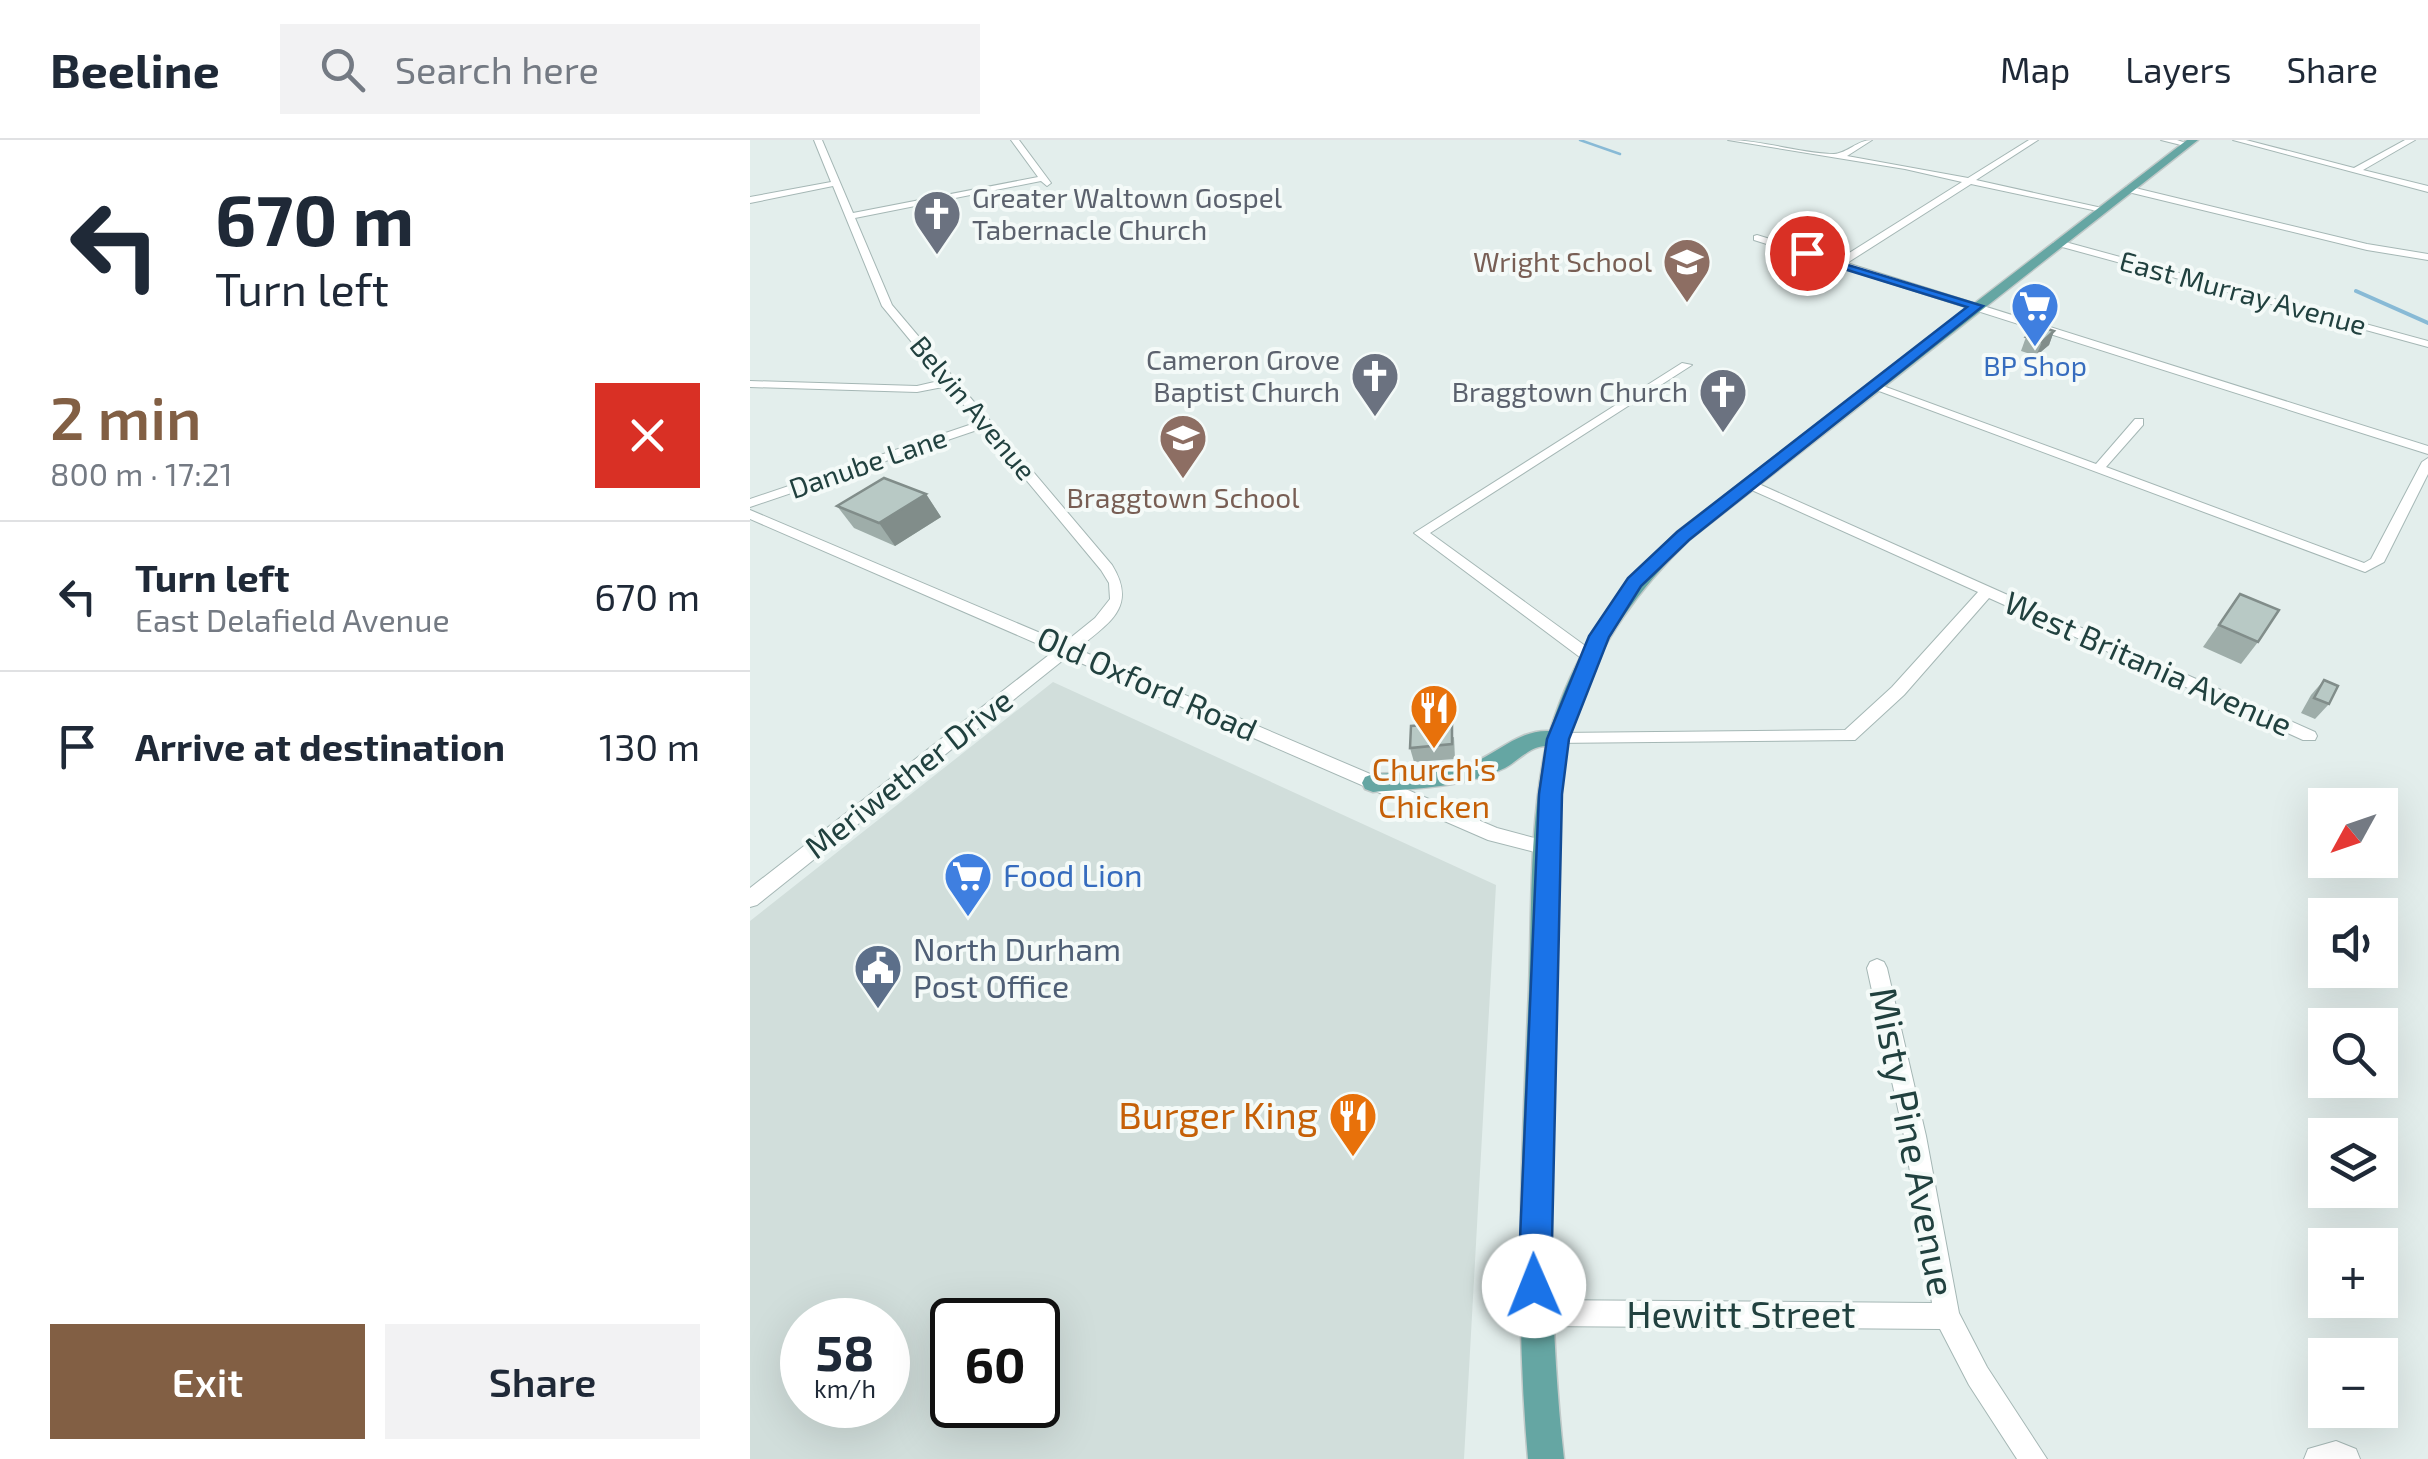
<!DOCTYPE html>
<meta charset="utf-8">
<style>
:root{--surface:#fff;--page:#f2f2f3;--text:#1f2937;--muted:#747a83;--line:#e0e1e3;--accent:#825f44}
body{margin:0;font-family:"Exo 2",sans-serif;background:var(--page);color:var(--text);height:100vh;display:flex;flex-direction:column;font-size:38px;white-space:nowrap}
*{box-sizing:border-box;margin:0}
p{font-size:32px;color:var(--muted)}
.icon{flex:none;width:55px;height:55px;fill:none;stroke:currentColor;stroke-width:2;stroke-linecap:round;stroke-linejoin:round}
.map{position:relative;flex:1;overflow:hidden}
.sheet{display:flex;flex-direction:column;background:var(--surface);width:750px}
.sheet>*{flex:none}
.banner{background:#fff;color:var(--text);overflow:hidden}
.needle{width:65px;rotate:230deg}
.buttons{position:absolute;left:1558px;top:648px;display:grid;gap:20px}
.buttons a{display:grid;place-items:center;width:90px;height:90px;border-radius:0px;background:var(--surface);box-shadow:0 10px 40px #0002;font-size:50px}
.speed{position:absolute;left:30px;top:1158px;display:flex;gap:20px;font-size:50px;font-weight:700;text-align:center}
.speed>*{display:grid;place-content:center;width:130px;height:130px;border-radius:50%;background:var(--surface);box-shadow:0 10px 40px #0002;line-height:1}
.speed small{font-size:25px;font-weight:400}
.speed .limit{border:5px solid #111;border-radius:15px;background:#fff;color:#111}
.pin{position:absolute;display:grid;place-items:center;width:85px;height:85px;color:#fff;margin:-42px;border:5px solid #fff;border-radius:50%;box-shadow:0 2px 10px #0007}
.me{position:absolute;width:110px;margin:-55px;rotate:359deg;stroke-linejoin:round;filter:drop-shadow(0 0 8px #0008)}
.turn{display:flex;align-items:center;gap:35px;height:210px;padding:0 50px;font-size:45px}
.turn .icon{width:130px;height:130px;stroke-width:2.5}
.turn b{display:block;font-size:70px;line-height:85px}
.round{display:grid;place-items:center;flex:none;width:105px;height:105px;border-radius:0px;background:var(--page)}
.headline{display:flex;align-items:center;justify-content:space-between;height:170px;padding:0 50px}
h1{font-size:60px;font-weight:600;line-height:75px;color:var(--accent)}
.primary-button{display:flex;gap:20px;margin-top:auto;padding:20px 50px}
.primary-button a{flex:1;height:115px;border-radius:0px;background:var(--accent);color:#fff;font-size:40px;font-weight:600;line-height:115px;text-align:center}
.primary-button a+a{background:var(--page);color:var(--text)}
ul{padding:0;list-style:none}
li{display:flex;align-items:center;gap:30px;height:150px;padding:0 50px;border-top:2px solid var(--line)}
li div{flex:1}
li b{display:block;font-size:38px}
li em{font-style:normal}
header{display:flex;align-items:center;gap:60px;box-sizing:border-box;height:140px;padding:0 50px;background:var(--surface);border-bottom:2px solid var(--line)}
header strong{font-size:48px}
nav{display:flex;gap:55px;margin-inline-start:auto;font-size:35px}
.search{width:700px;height:90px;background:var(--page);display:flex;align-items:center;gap:25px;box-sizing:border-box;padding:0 35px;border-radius:0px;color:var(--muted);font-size:38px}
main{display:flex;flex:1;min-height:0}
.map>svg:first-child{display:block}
.built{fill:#d1dedb;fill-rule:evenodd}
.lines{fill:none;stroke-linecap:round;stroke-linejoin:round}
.stream-far1{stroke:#88bad6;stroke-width:2.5}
.stream{stroke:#88bad6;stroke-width:4}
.minor-casing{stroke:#a5b7b5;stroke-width:2}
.major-casing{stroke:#c1cac9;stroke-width:3}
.minor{fill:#fff;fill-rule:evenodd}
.major{fill:#65a6a3;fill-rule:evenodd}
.wall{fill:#9eada9}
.shaded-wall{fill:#818d8a}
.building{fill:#b8c9c5;stroke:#818d8a;stroke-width:2.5}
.route{fill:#1a73e8;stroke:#114b97;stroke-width:2.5}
.labels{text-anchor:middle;stroke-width:8;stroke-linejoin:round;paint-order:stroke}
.far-worship-label{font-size:28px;fill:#5b616d;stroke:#f4faf8;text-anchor:end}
.far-education-label{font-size:28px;fill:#785e54;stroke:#f4faf8;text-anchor:end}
.far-street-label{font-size:28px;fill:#21413f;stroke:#f4faf8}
.far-shop-label{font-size:28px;fill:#366cbe;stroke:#f4faf8}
.street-label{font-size:32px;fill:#21413f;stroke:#f4faf8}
.food-label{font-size:32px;fill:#c56008;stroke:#f4faf8}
.shop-label{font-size:32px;fill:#366cbe;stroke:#f4faf8;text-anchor:start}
.service-label{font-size:32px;fill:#4e5e75;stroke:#f4faf8;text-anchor:start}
.near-food-label{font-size:38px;fill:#c56008;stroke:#f4faf8;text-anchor:end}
.near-street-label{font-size:38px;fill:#21413f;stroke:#f4faf8}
</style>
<header>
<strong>Beeline</strong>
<div class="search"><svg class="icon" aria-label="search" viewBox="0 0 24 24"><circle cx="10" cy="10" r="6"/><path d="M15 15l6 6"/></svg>Search here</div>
<nav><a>Map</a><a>Layers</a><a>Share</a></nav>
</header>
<main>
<section class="sheet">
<div class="banner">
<div class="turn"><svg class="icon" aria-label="left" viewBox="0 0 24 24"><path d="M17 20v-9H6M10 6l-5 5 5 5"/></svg><div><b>670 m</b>Turn left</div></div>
</div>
<div class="headline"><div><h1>2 min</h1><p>800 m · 17:21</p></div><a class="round" style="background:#d93025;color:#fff"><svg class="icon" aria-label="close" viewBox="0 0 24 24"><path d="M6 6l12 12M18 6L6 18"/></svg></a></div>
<ul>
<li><svg class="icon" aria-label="left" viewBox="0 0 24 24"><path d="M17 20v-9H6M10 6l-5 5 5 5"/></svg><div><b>Turn left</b><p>East Delafield Avenue</p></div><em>670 m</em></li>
<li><svg class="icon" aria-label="arrive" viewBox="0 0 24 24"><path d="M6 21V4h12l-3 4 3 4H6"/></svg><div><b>Arrive at destination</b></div><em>130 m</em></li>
</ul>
<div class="primary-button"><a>Exit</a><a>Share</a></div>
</section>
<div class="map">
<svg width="1678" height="1319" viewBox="0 0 1678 1319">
<rect width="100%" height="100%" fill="#e3eeec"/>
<path class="built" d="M303,542L746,745L714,1319H0V781ZM52,1180H138V1265H52ZM288,1180V1265H202V1180Z"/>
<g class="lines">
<path class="stream-far1" d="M830,0L870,14"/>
<path class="stream" d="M1606,151L1678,183"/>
<g class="minor-casing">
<g id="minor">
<path d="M64,0H72L103,73L288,37L261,0H269L301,43L297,46L291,41L105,78L142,165L362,425C388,467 359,483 327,509L747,688L803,703L806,708L803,713L797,715L738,700L317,517L7,765L0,767V748L304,511L0,379V370L314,503L345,478L360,459L359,443L351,430L233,288L0,367V359L228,282L198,246L167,252L0,247V241L167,246L193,240L132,166L83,46L0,63V57L81,42Z"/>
<path d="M978,0C1013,0 1052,14 1084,14C1098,13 1107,0 1122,0L1097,16L1218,38L1279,0H1288L1226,40L1352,68V72L1221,44L1097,123L1678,306V314L1004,100V96L1007,95L1088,120L1212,42L1155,29Z"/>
<path d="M1411,0H1427L1439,4L1435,6Z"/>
<path d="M1483,0H1496L1604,28L1655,0H1665L1613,30L1678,46V52Z"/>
<path d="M1377,46L1617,104L1678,114V120L1617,110L1374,51Z"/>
<path d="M1308,100L1678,201V207L1305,105L1303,103Z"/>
<path d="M932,223L942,225L680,393L845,513L848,517L845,521H835L664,393Z"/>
<path d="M1125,243L1346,324L1385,279H1393V285L1356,327L1614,423L1621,419L1672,322L1678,318V334L1634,422L1615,432L1121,248L1119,246Z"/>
<path d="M1000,340L1565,592L1567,596L1565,600H1553L1239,458L1154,555L1105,600L802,603L800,599L808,593L1095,590L1142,547L1228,452L995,347V341Z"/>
<path d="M1127,819L1134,822L1137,828L1176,996L1209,1173L1237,1227L1297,1319H1267L1219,1245L1190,1189L785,1186L776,1182L772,1173L776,1164L785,1160L1182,1163L1154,996L1117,828L1120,822Z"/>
<path d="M1586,1301L1606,1309L1610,1319H1554L1558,1309Z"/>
</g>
</g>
<g class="major-casing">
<path id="major" d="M1437,0H1448L939,400C890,448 849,502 827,569C798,656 807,750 805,841C802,1001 796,1159 814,1319H778C764,1162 772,1006 779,849C782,768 779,686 796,606C780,606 768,621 755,628C713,648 669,648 623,652L615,649L612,643L615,637L623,634C651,632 685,634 712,627C744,618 766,589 800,591C824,512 868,448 927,392Z"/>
</g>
<use href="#minor" class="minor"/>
<use href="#major" class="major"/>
</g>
<g class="wall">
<path d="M1304,191L1299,205L1286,216L1271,211L1276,197Z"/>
<path d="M176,354L191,377L145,406L104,388L87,366Z"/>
<path d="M1490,454L1508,502L1491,524L1453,507Z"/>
<path d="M1574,540L1579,564L1565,579L1551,573L1561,555Z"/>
<path d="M704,597L705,619L664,622L660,608Z"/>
</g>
<g class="shaded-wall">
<path d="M1304,191L1299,205L1286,216L1292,202Z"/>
<path d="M176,354L191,377L145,406L129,383Z"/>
</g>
<g class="building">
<path d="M1289,186L1304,191L1292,202L1276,197Z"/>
<path d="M134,338L176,354L129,383L87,366Z"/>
<path d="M1490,454L1529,470L1508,502L1469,485Z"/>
<path d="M1574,540L1588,546L1579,564L1564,558Z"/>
<path d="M702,583V604L660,608L661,586Z"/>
</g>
<path class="route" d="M1052,111L1233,166L939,400L891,446L859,497L819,599L812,654L801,1146L796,1158L784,1163L773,1158L768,1146L789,654L797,599L839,496L878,438L927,392L1217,167L1052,116Z"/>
<defs>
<g id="church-pin" transform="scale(2.5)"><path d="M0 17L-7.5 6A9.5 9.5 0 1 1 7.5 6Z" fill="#6b7280" stroke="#f4faf8"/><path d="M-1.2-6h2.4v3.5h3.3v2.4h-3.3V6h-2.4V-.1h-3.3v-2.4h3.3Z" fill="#fff"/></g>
<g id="school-pin" transform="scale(2.5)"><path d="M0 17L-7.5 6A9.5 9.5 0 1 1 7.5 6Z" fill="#8d6e63" stroke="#f4faf8"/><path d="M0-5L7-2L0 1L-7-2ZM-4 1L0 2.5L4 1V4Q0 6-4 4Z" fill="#fff"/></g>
<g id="supermarket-pin" transform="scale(2.5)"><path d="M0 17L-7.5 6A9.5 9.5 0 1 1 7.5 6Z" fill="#3f7fe0" stroke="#f4faf8"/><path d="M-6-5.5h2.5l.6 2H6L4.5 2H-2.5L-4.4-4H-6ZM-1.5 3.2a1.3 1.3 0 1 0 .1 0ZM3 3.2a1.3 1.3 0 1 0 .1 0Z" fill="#fff"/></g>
<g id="restaurant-pin" transform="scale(2.5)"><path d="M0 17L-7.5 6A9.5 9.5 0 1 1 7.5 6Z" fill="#e8710a" stroke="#f4faf8"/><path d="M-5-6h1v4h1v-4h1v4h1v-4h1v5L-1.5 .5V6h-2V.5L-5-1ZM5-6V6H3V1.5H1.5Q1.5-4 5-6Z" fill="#fff"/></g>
<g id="civic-pin" transform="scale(2.5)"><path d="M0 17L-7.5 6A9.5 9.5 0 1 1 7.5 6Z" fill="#5c6f8a" stroke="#f4faf8"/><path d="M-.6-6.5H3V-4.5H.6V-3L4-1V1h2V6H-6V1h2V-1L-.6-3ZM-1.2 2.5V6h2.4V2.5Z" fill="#fff"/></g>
</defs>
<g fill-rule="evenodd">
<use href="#church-pin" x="187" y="74"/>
<use href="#school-pin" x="937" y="122"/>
<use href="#supermarket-pin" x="1285" y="166"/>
<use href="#church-pin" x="625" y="236"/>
<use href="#church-pin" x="973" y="252"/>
<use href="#school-pin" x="433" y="298"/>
<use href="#restaurant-pin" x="684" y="568"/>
<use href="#supermarket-pin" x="218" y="736"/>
<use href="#civic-pin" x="128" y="828"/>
<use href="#restaurant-pin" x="603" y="976"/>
</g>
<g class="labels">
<g class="far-worship-label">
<text x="222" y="68" text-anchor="start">Greater Waltown Gospel<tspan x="222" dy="32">Tabernacle Church</tspan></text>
<text x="590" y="230">Cameron Grove<tspan x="590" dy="32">Baptist Church</tspan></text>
<text x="938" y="262">Braggtown Church</text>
</g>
<g class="far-education-label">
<text x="902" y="132">Wright School</text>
<text x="433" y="368" text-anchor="middle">Braggtown School</text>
</g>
<g class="far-street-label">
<text transform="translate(1493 153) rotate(15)" y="10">East Murray Avenue</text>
<text transform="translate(223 268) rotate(50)" y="10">Belvin Avenue</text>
<text transform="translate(118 323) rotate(-19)" y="10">Danube Lane</text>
</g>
<g class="far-shop-label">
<text x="1285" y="236">BP Shop</text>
</g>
<g class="street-label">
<text transform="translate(1398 524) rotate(24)" y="11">West Britania Avenue</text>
<text transform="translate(397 544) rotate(24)" y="11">Old Oxford Road</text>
<text transform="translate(159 634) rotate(-38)" y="11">Meriwether Drive</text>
</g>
<g class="food-label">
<text x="684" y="641">Church's<tspan x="684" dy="37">Chicken</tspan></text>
</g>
<g class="shop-label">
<text x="253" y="747">Food Lion</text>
</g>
<g class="service-label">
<text x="163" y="821">North Durham<tspan x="163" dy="37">Post Office</tspan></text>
</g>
<g class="near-food-label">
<text x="568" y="989">Burger King</text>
</g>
<g class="near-street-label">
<text transform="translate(1162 1002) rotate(79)" y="13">Misty Pine Avenue</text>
<text x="991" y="1188">Hewitt Street</text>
</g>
</g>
</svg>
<div class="buttons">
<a><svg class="needle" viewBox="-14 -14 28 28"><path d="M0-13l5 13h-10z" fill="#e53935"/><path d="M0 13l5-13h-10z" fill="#747a83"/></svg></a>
<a><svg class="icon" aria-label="sound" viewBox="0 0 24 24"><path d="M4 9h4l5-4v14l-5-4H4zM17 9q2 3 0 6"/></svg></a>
<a><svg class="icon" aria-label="search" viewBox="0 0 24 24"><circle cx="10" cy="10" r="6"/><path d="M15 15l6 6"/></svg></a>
<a><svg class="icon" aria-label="layers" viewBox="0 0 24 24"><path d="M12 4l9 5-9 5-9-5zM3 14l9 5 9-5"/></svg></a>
<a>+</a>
<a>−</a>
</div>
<div class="speed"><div>58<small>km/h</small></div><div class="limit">60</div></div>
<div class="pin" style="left:1057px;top:113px;background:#d93025"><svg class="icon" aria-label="arrive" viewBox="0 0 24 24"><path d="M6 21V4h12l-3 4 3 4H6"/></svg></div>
<svg class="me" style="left:784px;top:1146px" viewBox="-20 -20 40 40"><circle r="19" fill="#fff"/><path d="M0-13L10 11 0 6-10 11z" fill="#1a73e8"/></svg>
</div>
</main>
